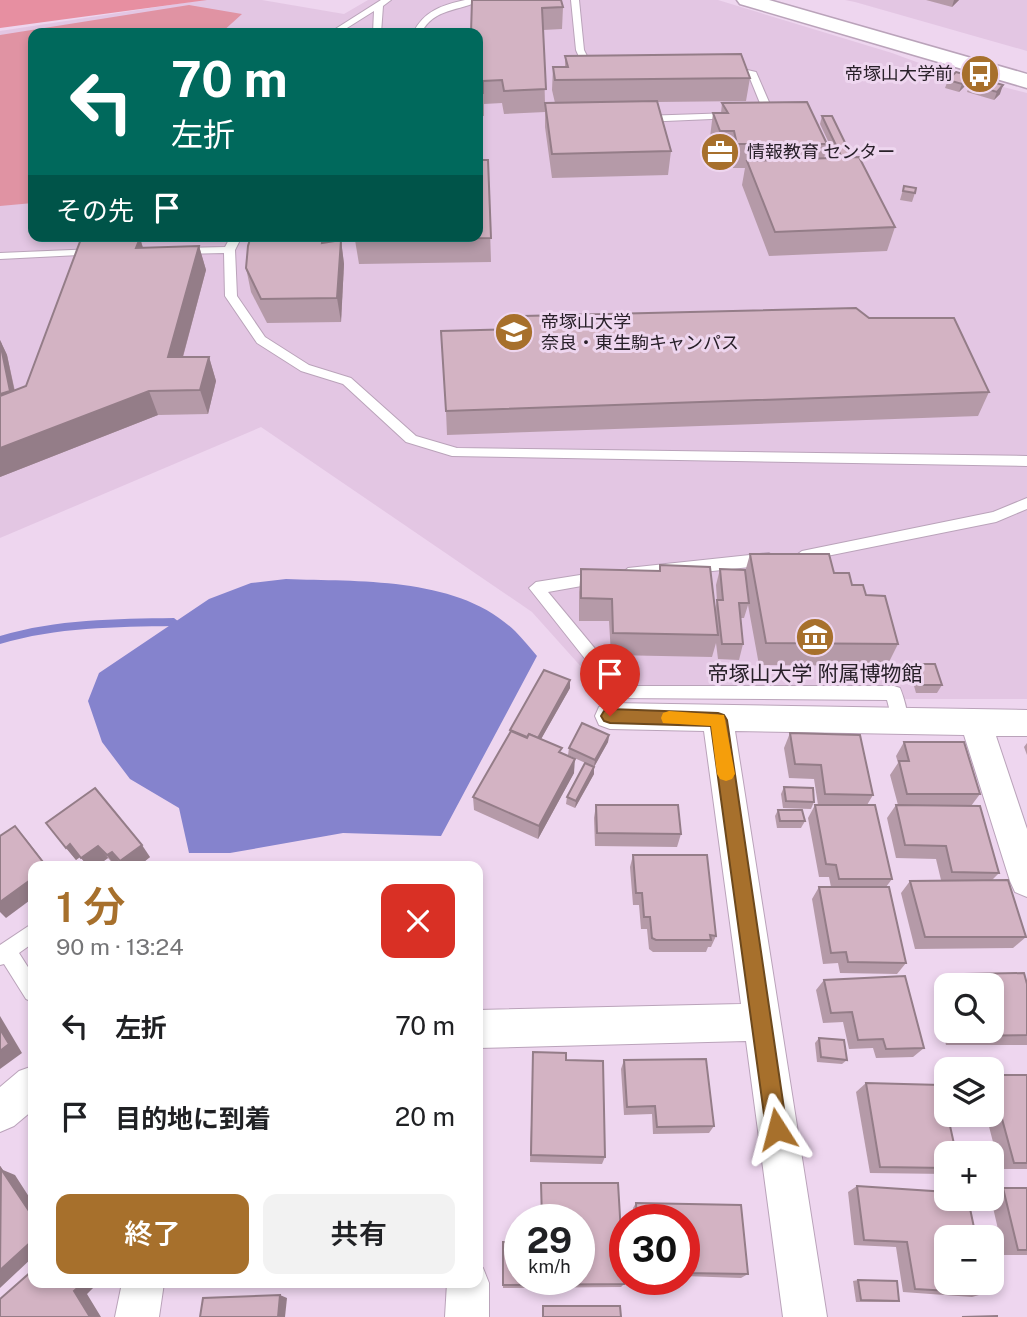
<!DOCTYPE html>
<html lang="ja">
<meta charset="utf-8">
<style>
:root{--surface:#fff;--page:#f2f2f2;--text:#202124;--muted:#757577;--accent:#a7702c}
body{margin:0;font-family:"Public Sans","Noto Sans JP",sans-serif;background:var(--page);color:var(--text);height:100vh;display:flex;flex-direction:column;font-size:26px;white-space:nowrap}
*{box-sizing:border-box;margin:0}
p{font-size:23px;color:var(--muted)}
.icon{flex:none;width:38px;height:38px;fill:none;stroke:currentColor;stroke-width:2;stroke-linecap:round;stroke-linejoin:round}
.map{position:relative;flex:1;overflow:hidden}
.side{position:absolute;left:28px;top:861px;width:455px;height:427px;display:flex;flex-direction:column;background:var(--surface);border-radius:14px;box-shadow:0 4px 10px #0003}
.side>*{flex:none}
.top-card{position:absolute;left:28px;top:28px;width:455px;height:214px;border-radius:14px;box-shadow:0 4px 10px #0003;background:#00695c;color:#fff;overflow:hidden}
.buttons{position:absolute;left:934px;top:973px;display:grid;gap:14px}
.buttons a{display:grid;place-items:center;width:70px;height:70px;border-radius:14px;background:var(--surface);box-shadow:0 4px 10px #0003;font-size:35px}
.speed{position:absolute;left:504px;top:1204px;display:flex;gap:14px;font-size:35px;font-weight:700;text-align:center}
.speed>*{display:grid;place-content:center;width:91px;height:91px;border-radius:50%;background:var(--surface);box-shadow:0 4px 10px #0003;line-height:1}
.speed small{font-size:18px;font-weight:400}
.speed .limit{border:10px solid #d22;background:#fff;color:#111}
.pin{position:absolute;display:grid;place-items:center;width:60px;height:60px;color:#fff;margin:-72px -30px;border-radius:50% 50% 50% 0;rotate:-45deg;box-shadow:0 0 7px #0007}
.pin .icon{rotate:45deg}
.me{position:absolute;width:77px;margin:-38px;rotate:351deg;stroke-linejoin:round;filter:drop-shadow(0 0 5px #0008)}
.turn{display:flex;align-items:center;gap:24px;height:147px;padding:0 28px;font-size:32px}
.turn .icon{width:91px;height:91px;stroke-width:2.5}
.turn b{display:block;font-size:49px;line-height:60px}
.then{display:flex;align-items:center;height:66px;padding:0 28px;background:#0003;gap:14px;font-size:26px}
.round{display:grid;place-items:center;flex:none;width:74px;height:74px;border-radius:14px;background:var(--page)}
.head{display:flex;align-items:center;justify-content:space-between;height:119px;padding:0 28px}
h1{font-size:42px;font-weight:600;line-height:52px;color:var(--accent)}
.action{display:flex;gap:14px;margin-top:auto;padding:14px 28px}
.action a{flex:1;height:80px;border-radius:14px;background:var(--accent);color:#fff;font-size:28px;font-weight:600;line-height:80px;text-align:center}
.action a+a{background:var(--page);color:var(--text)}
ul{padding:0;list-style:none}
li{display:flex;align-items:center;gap:21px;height:91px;padding:0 28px}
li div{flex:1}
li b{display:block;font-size:26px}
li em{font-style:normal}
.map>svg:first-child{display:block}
.built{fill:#e3c6e3;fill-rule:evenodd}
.green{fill:#e093a3}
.forest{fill:#e78fa1}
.water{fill:#8583cd}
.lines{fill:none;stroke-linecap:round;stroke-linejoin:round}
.stream{fill:#8583cd;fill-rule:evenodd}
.service-casing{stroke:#baa3ba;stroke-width:2}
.minor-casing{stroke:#baa3ba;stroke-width:2}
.secondary-casing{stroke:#baa3ba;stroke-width:3}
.service{fill:#fff;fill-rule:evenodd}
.minor{fill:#fff;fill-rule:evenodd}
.secondary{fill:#fff;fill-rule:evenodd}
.wall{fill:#b59aa8}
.shaded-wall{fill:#947d88}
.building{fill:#d3b3c3;stroke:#947d88;stroke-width:2}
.route{fill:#a7702c;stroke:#6d491d;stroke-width:2}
.slow{fill:#f59e0b}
.labels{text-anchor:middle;stroke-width:6;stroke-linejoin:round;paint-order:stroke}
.far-poi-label{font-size:18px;fill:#282029;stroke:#eed6ef;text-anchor:start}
.poi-label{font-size:21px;fill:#282029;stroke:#eed6ef}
</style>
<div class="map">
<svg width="1027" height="1317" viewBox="0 0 1027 1317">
<rect width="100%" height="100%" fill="#eed6ef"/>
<g class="built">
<path d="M203,0H262L344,14L368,0H718L892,53L941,71L1027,93V699H610L532,612L261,427L0,538V31ZM33,33H478V236H33Z"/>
<path d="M845,0H1027V51L855,2Z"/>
</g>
<path class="green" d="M189,5L242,14L221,33H33V203L0,206V35Z"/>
<path class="forest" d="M0,0H207L0,28Z"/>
<path class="water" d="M286,579C360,582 458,576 515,631C523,639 530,648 537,656L441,836L343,833L230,853H189L179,808L130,779L102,742L88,701L99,673L209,599L251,583Z"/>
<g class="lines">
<path class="stream" d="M174,618L179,622L174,626C115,627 57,627 0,644V636C57,619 115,619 174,618Z"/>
<g class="service-casing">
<g id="service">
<path d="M381,0H391L383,6L381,33H373L374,11L339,33H329Z"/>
<path d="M465,0H481C459,12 435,7 421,33H413C424,11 442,5 465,0Z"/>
<path d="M571,0H579L584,50L590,62L599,67V71L583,66L576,50Z"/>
<path d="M730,66L756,72L772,109C767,114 757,119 751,117V113L762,108L749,76L727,71L725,69Z"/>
<path d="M732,113L735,114V118L642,122L637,119L642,116Z"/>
<path d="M231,236H242L235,250L237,296L265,337L309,365L351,378L416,436L457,448L1027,456V466L452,456L406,442L343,384L301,371L257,343L225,296L224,253L181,254L175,251L181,248L225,247Z"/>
<path d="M95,249L99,250V254L0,259V253Z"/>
<path d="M1027,498V509L996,522L802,561L795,556L802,551L993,512Z"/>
<path d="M769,553L776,559L769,565L628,580L621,574L628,568Z"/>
<path d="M599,572L604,574L606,578L604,582L548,592L626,686H894L900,688C904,698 910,717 906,727L900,729L894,727L887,700L616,698L529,588L536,582Z"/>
<path d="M33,923V943L19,953L33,975V1002L26,999L4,964L0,965V945Z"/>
</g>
</g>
<g class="minor-casing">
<g id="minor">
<path d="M610,703L1027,710V736H996L1027,829V897L1015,892L1010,881L964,735L735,731L827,1317H783L746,1041L478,1048V1010L741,1004L704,731L610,729L599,725L595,716L599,707Z"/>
<path d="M33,1066V1110L14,1126L0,1132V1087L19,1071Z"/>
<path d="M478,1266L483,1268L489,1283V1317H445L447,1283H478Z"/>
<path d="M122,1283H164L159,1317H115Z"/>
</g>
</g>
<g class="secondary-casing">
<path id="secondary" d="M737,0H769L1027,74V88L740,4Z"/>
</g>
<use href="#service" class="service"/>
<use href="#minor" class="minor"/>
<use href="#secondary" class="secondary"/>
</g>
<g class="wall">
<path d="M472,0L563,7L562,29L543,30L545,103H555L552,90L553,67H565V56L750,78L746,101L657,102L671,151L668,175L552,178L545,127V112L504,114L502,103L484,104V116H478V33Z"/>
<path d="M926,0H959L952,7Z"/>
<path d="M970,76L967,84L959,92L945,88L948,80Z"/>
<path d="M970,84L1000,94L994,100L967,92Z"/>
<path d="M722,103L827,144L824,159L836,158L820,124L822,116L852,157L895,227L887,251L769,256L742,185L745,168H733L730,154H716L710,137L713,113H721Z"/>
<path d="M488,160L491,262L359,264L355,240Z"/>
<path d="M904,186L915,193L912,202L900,200Z"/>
<path d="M140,238L143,248L199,246L206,270L183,357H209L216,381L208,414L158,415L0,477V340L7,355L15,391L26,386Z"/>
<path d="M341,240L344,264L341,322L267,323L251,292L246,268L329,242Z"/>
<path d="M523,316L869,318L989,392L978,416L447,435L446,411L523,329Z"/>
<path d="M750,554L834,573L866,595L898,644L887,666L759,665L748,605L744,618H740L743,644L739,660L718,659L716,643L712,657L611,655L609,621H579V592L581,569L659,571L660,565L715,609L717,601L716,585L720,569L745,572Z"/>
<path d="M914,664L942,685L937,693H916L910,672Z"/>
<path d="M570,680V688L541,739L561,753L574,773L538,839L474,810L473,797L510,733V730Z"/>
<path d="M790,733L873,795L867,805L892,879L886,887L906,963L897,974L840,973L838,963L823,964L812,899L819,887H831L829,877H819L808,818L815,805H818L814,779L789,778L784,748Z"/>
<path d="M609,735L608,742L594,767L568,755L569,748Z"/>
<path d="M904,742L980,794L971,806L999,873L992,880L1026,937L1013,948L915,949L901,893L910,881L941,880L936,859L896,858L887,818L896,805H898L890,775L898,763L896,756Z"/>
<path d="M1027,743V755L1024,747Z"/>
<path d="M594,767V774L575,808L566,804L567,797Z"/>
<path d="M784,787L814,802L811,809L783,808L781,794Z"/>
<path d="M596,805L681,834L677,847L595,846L594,818Z"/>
<path d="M778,810L805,821L801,828H777L775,816Z"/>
<path d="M46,823L150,857L139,866H121V864L119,866H115L108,858L97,866H88L80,857L76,860Z"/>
<path d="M633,855L716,936L711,947H708L706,952H653L649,949L647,929H641L639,905H633L630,867Z"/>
<path d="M965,974L1027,984V1045H946L934,996L944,985H947V1031H992L954,985Z"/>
<path d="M824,980L924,1048L913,1057L876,1058L873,1048L849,1049L843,1022L823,1023L816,990Z"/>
<path d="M819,1038L847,1060L842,1064L817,1062L815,1043Z"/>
<path d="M533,1052L566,1060L605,1157L602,1164L530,1162Z"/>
<path d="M624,1060L714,1126L709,1133L653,1134L652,1114L624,1115L621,1069Z"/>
<path d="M992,1075H1027V1169H1000L986,1115H992Z"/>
<path d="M866,1083L947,1153V1174L870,1173L856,1092Z"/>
<path d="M541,1183H618L624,1284L621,1287L503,1288V1242H520V1279H579V1220H541Z"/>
<path d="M857,1186L986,1293L972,1297L903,1292L896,1247L854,1245L848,1192Z"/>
<path d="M1003,1188H1027V1255H1004L991,1199H992V1192Z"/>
<path d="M636,1203L741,1205L748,1274L741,1278L684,1276V1220H633V1208Z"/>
<path d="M858,1280L899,1301L894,1302H856L853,1281Z"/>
<path d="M256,1283H300L299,1286Z"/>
</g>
<g class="shaded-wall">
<path d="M954,0H959L952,7Z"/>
<path d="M970,76L967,84L959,92L962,84Z"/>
<path d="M1003,85L1000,94L994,100L997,92Z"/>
<path d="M323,236H330L326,267L322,243Z"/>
<path d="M140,238L147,262L136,248Z"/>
<path d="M341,240L344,264L341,322L337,298Z"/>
<path d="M199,246L206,270L176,382L168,357Z"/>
<path d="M0,340L7,355L18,408L0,413Z"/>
<path d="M209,357L216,381L208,414L200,390Z"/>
<path d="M149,391L158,415L0,477V448Z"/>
<path d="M570,680V688L536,748V741Z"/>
<path d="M609,735L608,742L594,767L595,760Z"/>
<path d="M575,759L574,773L538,839L539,826Z"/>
<path d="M594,767V774L575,808L576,801Z"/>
<path d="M15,826L26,839L47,866H46Z"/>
<path d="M70,844L80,857L76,860L66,848Z"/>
<path d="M142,845L150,857L139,866H123L120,861Z"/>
<path d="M98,846L108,858L97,866H88L81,858Z"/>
<path d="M112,852L121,864L119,866H115L107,855Z"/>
<path d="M33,878V898L6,918L0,912V902Z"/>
<path d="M0,1016L22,1053L0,1069Z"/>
<path d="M0,1166L3,1170L15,1175L33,1203V1217L0,1176Z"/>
<path d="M33,1240V1257L0,1288V1270Z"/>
<path d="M83,1283H95L96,1285L87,1294L101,1317H90L74,1291Z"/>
<path d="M280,1295L287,1298L285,1317H278Z"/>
</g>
<g class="building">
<path d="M472,0H561L563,7L542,8L546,89L504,91L502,80L483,81V93H478V33H471Z"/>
<path d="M741,54L750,78L555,80L553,67H568L565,56Z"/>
<path d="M956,72L970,76L962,84L948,80Z"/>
<path d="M976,77L1003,85L997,92L970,84Z"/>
<path d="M657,101L671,151L552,154L545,103Z"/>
<path d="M807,102L827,144H737L734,131H720L713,113H728L722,103Z"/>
<path d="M822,116H832L852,157L842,158Z"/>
<path d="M859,157L895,227L775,232L747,161Z"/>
<path d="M478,160H488L491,238L355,240L356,236H478Z"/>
<path d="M904,186L916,188L915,193L903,191Z"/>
<path d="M251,236H323L322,243L341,240L337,298L261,299L246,268L248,246Z"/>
<path d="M140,238L136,248L199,246L168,357H209L200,390L149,391L0,448V396L26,386L81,239Z"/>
<path d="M856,308L869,318H954L989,392L446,411L441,331L524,329L523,316Z"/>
<path d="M0,342L10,391L0,394Z"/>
<path d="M750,554H829L834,573H849L852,585H863L866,595L885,596L898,644L766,643Z"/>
<path d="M660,565L710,567L718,635L613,633L612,599L581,598V569L660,571Z"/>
<path d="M720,569L745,570L749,603H739L743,644H722L717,600H723Z"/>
<path d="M914,664H935L942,685H921Z"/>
<path d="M544,670L570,680L538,738L529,734L527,737L510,730Z"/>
<path d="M582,723L609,735L595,760L569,748Z"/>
<path d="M511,731L527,738L529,734L562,748L559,752L575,759L539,826L473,797Z"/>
<path d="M790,733L860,735L873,795L825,794L821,765L795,764Z"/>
<path d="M904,742H964L980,794H907L899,761H909Z"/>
<path d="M585,763L594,767L576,801L567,797Z"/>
<path d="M784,787L813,788L814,802L786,801Z"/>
<path d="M95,788L142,845L120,861L112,852L107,855L98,846L81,858L70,844L66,848L46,823Z"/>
<path d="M596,805H678L681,834L597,833Z"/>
<path d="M815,805H875L892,879H839L836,865L826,864Z"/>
<path d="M896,805L980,806L999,873L952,872L946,846L905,845Z"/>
<path d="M778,810H802L805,821H780Z"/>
<path d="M15,826L46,866H33V878L0,902V836Z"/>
<path d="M633,855H707L716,936L710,935L711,940H656L652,938L650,917H644L642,893H636Z"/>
<path d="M128,861L132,866H121Z"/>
<path d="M1008,880L1026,937H925L910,881Z"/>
<path d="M819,887H889L906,963L848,962L846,952L831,953Z"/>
<path d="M1024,973L1027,984V1035L957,1036L956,1031H992V985H947H967L965,974Z"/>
<path d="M905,976L924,1048L886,1049L883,1039L858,1040L852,1012L831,1013L824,980Z"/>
<path d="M0,1029L9,1044L0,1051Z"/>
<path d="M819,1038L844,1040L847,1060L821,1057Z"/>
<path d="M533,1052L566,1053V1060L603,1061L605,1157L531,1155Z"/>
<path d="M706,1059L714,1126L657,1127L655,1106L627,1107L624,1060Z"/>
<path d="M992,1075H1027V1163H1014L992,1082Z"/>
<path d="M866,1083L941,1085L956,1153H947V1168L880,1167Z"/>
<path d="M1,1169L33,1217V1240L0,1270Z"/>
<path d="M541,1183H618L624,1284L503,1285V1242H520V1279H579V1220H542Z"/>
<path d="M857,1186L947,1192V1199H968L976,1237H947V1283H984L986,1293L915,1289L907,1242L864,1240Z"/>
<path d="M1003,1188H1027V1250H1018Z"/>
<path d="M636,1203L741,1205L748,1274L684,1273V1220H637Z"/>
<path d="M33,1270V1283H83L74,1291L90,1317H0V1299Z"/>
<path d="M858,1280L897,1281L899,1301L861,1300Z"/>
<path d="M280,1295L278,1317H200L203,1298Z"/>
<path d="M543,1306H620L621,1317H543Z"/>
<path d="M997,1316V1317H962Z"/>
</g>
<path class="route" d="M610,709L718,713L724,715L727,720L787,1129L784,1136L777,1140L769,1136L766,1129L711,726L610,723L604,721L601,716L604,711Z"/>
<path class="slow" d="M669,711L724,715L735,774L732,779L726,781L720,779L717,774L711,726L663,723L661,718L663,713Z"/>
<defs>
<g id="bus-disc" transform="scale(2.0125)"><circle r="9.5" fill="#a7702c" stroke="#eed6ef"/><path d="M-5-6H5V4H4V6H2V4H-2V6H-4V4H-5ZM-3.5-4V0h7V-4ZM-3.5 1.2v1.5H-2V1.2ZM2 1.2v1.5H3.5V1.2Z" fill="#fff"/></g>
<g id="office-disc" transform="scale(2.0125)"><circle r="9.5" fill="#a7702c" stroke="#eed6ef"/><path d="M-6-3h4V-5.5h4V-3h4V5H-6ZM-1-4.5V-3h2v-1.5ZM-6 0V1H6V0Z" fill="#fff"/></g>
<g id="university-disc" transform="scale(2.0125)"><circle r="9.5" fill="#a7702c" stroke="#eed6ef"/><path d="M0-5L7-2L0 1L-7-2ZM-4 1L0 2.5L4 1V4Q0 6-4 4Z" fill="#fff"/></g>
<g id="museum-disc" transform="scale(2.0125)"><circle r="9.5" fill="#a7702c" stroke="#eed6ef"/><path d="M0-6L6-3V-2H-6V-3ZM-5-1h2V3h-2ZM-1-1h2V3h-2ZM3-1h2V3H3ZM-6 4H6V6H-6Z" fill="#fff"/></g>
</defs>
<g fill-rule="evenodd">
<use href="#bus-disc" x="980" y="74"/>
<use href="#office-disc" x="720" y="152"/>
<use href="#university-disc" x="514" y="332"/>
<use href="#museum-disc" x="815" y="637"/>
</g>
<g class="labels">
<g class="far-poi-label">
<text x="953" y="80" text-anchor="end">帝塚山大学前</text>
<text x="747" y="158">情報教育 センター</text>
<text x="541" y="328">帝塚山大学<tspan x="541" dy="21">奈良・東生駒キャンパス</tspan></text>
</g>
<g class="poi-label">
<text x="815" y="681">帝塚山大学 附属博物館</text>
</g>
</g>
</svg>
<div class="buttons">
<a><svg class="icon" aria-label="search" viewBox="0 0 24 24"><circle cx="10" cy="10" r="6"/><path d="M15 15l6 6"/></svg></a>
<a><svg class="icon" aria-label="layers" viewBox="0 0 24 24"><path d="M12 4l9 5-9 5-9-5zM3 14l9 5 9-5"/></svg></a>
<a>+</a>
<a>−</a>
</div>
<div class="speed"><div>29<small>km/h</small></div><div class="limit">30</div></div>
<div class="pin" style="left:610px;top:716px;background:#d93025"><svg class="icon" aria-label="arrive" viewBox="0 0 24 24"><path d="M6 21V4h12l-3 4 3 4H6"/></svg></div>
<svg class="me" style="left:777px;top:1129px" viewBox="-20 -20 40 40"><path d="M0-17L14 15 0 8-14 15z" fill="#a7702c" stroke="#fff" stroke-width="4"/></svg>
<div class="top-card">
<div class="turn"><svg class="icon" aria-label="left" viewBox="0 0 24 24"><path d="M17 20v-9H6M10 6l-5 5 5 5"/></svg><div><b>70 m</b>左折</div></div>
<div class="then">その先<svg class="icon" aria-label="arrive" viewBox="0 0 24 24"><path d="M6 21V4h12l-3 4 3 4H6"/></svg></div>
</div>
<section class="side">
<div class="head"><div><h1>1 分</h1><p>90 m · 13:24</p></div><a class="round" style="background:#d93025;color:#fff"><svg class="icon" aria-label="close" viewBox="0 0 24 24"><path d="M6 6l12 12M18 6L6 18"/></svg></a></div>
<ul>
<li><svg class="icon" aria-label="left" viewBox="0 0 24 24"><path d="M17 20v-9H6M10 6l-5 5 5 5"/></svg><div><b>左折</b></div><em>70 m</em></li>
<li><svg class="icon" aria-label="arrive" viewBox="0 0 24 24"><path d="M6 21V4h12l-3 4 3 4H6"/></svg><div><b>目的地に到着</b></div><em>20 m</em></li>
</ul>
<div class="action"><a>終了</a><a>共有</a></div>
</section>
</div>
